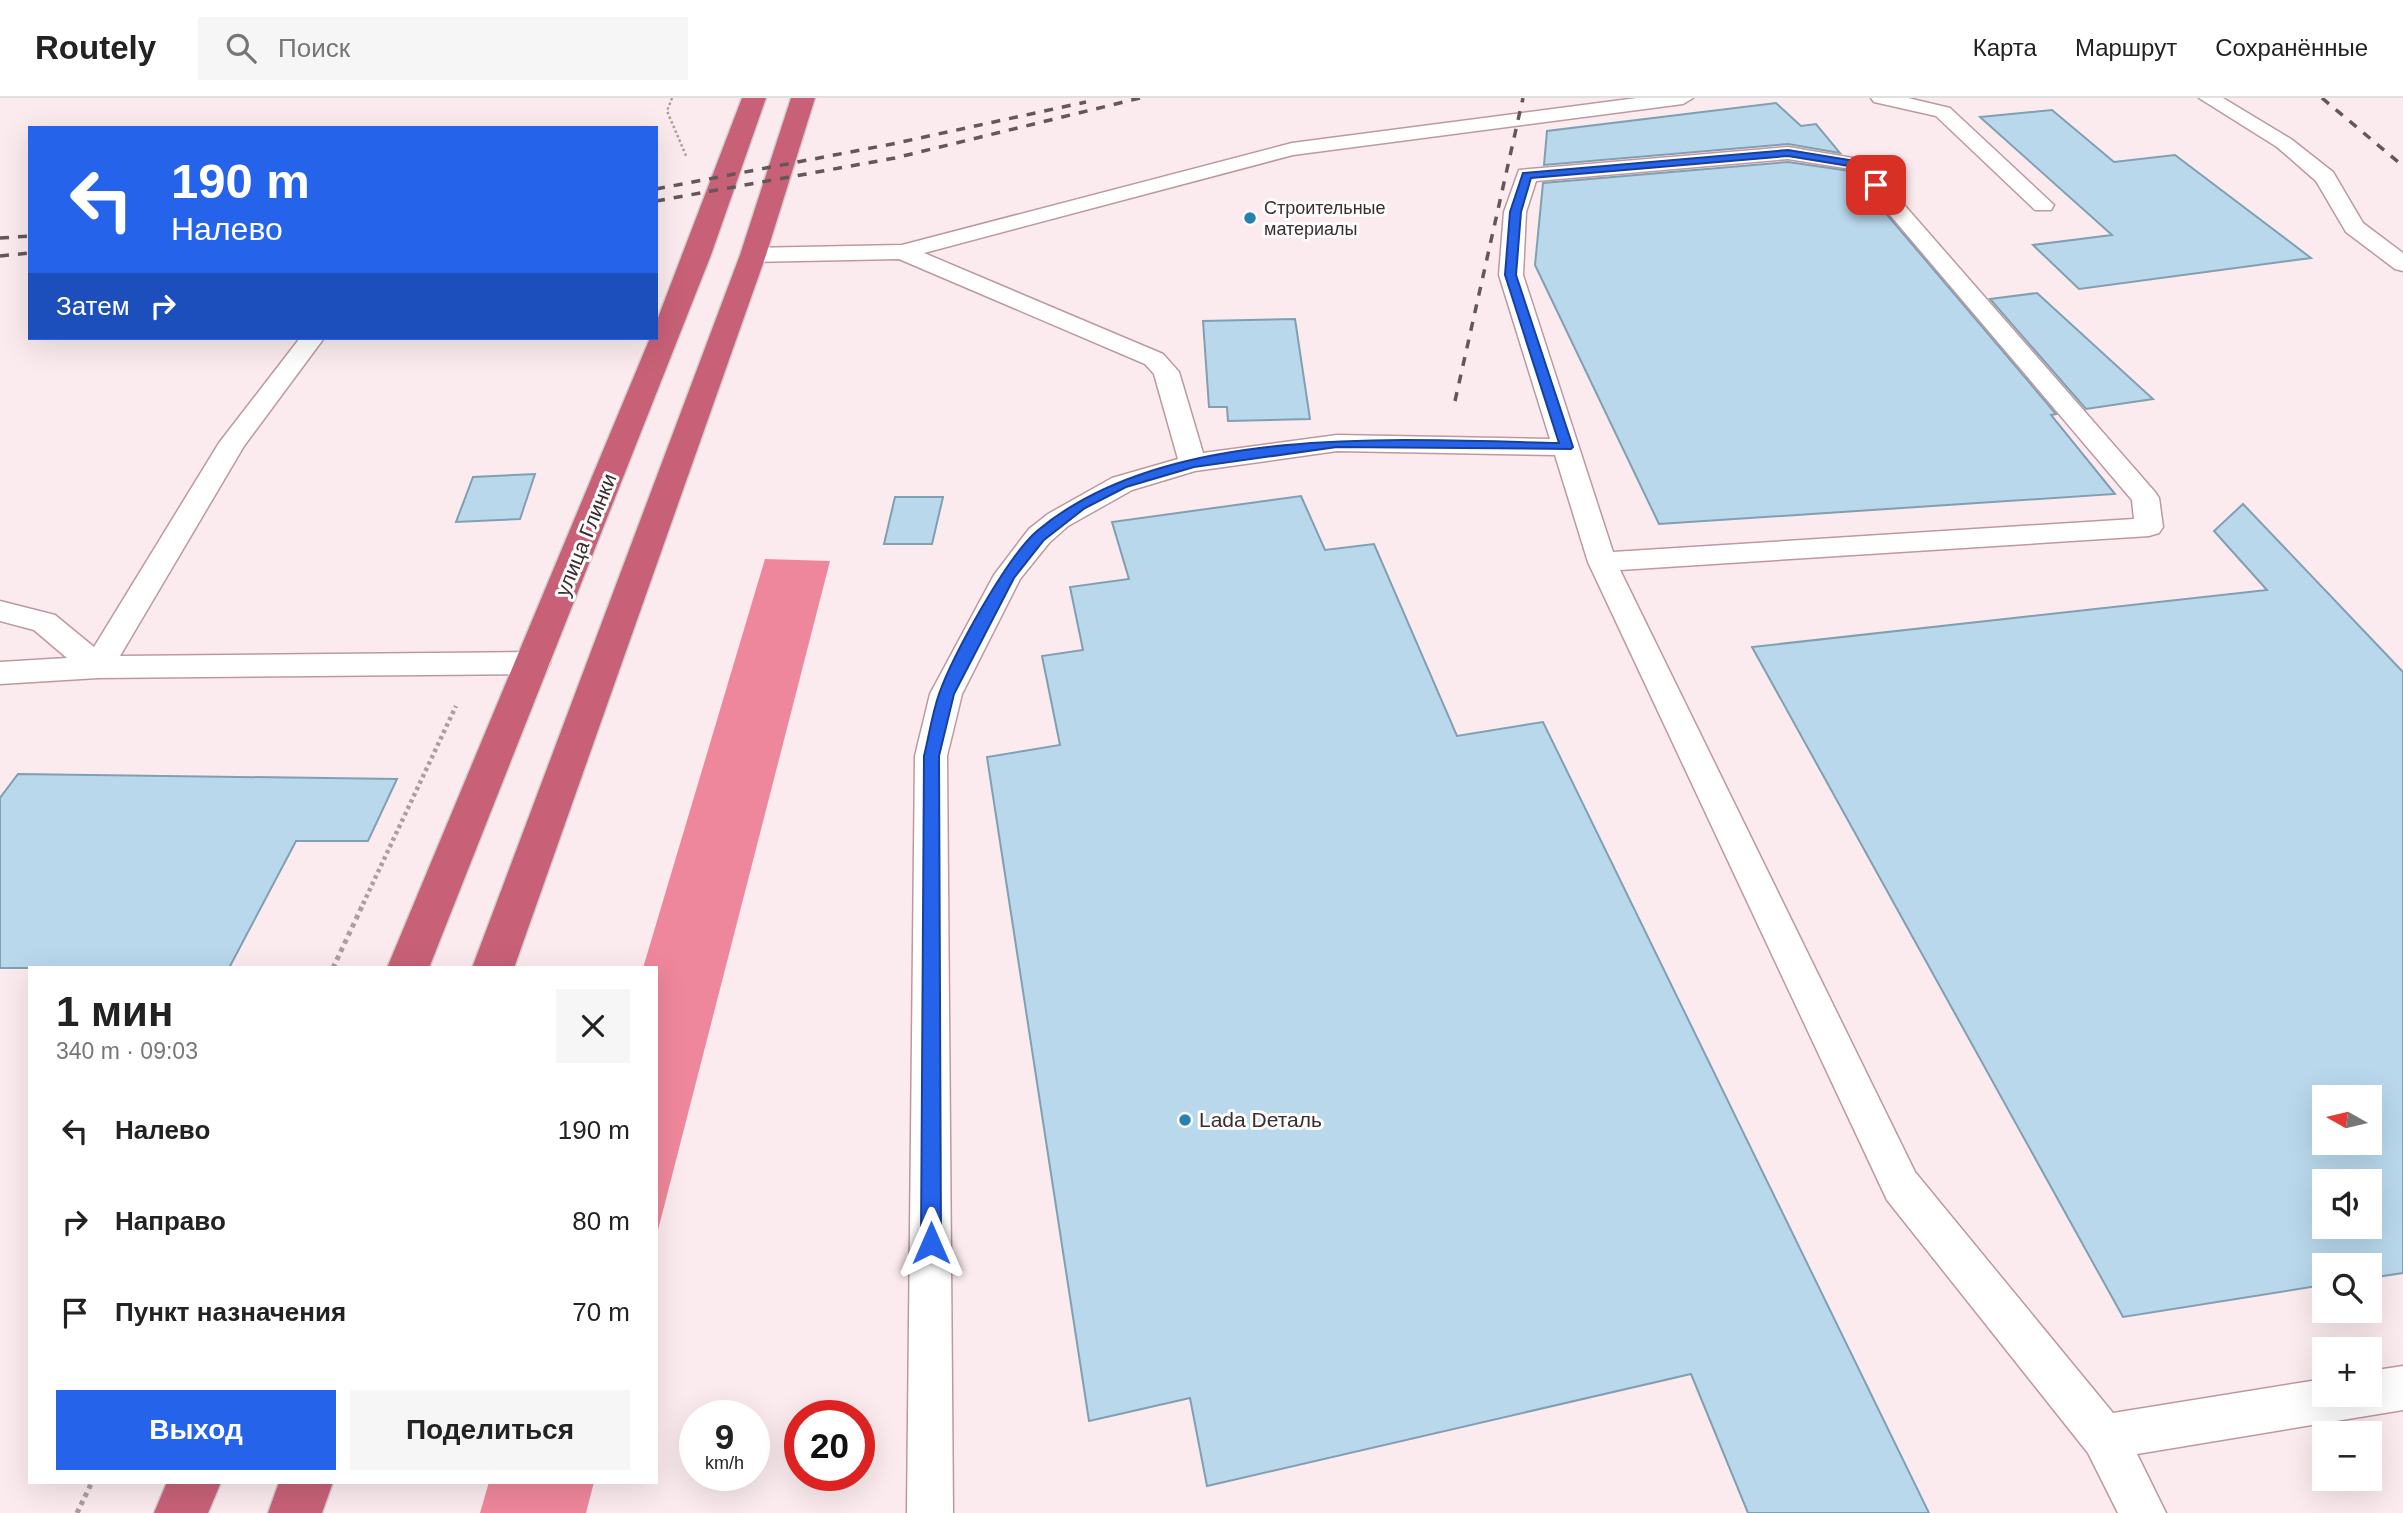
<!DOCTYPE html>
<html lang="ru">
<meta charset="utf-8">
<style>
:root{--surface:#fff;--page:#f6f6f6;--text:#222;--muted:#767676;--line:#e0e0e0;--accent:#2563eb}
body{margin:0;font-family:Arial,sans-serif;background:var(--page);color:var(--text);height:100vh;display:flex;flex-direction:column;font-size:26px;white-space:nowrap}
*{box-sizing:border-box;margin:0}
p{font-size:23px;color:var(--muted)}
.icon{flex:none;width:38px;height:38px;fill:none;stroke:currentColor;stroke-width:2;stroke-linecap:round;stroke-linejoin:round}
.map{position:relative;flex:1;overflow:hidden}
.drawer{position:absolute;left:28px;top:868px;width:630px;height:518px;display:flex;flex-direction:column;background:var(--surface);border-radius:0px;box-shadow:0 7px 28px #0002}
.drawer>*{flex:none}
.guide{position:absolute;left:28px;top:28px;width:630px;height:214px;border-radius:0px;box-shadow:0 7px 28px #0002;background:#2563eb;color:#fff;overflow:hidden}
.needle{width:46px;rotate:278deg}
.fabs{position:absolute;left:2312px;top:987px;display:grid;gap:14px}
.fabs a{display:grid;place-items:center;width:70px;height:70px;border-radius:0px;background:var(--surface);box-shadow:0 7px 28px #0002;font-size:35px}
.speed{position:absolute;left:679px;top:1302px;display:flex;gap:14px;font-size:35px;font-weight:700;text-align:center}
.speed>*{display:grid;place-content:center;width:91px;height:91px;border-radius:50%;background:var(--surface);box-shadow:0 7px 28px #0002;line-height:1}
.speed small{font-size:18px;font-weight:400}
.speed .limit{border:10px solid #d22;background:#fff;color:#111}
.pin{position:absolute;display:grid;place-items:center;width:60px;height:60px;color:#fff;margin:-30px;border-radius:14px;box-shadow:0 4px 10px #0006}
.me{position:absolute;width:77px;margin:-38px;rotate:0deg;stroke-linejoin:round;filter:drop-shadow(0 0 5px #0008)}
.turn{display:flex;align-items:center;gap:24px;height:147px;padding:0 28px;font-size:32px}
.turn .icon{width:91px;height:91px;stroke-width:2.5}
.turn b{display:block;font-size:49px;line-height:60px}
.then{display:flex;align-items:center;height:66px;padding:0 28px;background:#0003;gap:14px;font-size:26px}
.round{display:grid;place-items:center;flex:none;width:74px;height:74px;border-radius:0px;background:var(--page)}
.summary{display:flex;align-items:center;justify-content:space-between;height:119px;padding:0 28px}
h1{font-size:42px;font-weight:600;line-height:52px}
.primary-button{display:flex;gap:14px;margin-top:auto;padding:14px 28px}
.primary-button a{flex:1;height:80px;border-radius:0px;background:var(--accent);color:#fff;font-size:28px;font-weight:600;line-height:80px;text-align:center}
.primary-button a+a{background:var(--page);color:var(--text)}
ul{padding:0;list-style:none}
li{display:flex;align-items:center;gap:21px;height:91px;padding:0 28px}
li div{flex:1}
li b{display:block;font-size:26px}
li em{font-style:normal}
header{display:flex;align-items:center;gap:42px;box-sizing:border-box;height:98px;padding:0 35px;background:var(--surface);border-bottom:2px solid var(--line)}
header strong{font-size:33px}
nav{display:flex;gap:38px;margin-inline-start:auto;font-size:24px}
.search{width:490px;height:63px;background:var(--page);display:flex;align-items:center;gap:18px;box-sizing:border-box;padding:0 24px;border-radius:0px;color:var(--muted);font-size:26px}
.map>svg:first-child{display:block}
.forest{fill:#ef879c}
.building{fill:#b9d8ec;stroke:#819fb2;stroke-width:2;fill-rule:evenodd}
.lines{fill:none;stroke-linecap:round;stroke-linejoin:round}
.lane-casing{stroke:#bd999f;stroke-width:3}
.highway-casing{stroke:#d0cdcd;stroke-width:3}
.path-far2{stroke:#ad9da0;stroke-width:2.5;stroke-dasharray:2.5 2.5;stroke-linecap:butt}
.path-far1{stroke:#ad9da0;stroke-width:4.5;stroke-dasharray:3.5 3.5;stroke-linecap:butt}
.path{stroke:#ad9da0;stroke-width:5;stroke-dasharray:4.5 4.5;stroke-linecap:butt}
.lane{fill:#fff;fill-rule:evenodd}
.highway{fill:#c86178;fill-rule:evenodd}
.rail{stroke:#655759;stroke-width:3.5;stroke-dasharray:9 9;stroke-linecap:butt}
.route{fill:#2563eb;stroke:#184099;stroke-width:2}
.poi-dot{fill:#2780af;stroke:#fdfdfd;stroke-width:2.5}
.labels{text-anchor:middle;stroke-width:6;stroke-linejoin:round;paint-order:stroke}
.far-poi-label{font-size:18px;fill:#3b2d2f;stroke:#fdfdfd;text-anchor:start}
.street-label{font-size:21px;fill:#3b2d2f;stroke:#fdfdfd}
.poi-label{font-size:21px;fill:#3b2d2f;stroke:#fdfdfd;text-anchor:start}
</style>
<header>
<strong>Routely</strong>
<div class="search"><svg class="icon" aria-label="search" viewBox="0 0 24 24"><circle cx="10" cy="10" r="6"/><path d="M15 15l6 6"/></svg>Поиск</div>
<nav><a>Карта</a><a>Маршрут</a><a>Сохранённые</a></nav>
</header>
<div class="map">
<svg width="2403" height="1415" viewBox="0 0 2403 1415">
<rect width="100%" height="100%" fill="#fbebee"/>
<g class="forest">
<path d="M765,461L830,463L656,1140V870H643Z"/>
<path d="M489,1384H594L586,1415H480Z"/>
</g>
<g class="building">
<path d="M1776,5L1801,28L1816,26L1840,55L1788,46L1544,67L1547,33Z"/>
<path d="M2052,12L2114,64L2175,57L2311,160L2079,191L2033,147L2112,137L1980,19Z"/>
<path d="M1788,64L1850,73L2056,316L2051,317L2115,396L1659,426L1535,167L1543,85Z"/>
<path d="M2037,195L2153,301L2086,311L1990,201Z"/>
<path d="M1295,221L1310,321L1228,323L1227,309H1209L1203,223Z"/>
<path d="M535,376L520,421L456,424L473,379Z"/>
<path d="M1301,398L1325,452L1374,446L1457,638L1543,624L1929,1415H1748L1691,1276L1207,1388L1190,1300L1089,1323L987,659L1060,647L1042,558L1083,552L1070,489L1129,481L1112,424Z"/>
<path d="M895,399H943L932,446H884Z"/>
<path d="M2243,406L2403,574V1175L2370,1180V1167H2324V1187L2123,1219L1752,549L2267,492L2214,433ZM2324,999H2370V1045H2324ZM2324,1083H2370V1129H2324Z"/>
<path d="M18,676L397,681L368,743H296L229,870H0V700Z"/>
</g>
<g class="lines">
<g class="lane-casing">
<g id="lane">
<path d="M1637,0H1693L1683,6L1293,57L924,155L1163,256L1179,274L1203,355L1337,337L1550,341L1499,177L1504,114L1519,72L1788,49L1865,62L2155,394L2159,400L2163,429L2159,435L2149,438L1620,472L1915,1074L2113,1315L2324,1281V1297H2370V1273L2403,1268V1312L2137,1356L2166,1415H2118L2088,1355L1887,1102L1588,464L1555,357L1337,353L1195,373L1132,392L1068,428L1049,445L1020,481L962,596L947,658L953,1415H907L915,658L930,596L994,477L1029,431L1048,416L1112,380L1178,361L1154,276L1145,266L899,161L753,164L742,157L753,150L902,147L1292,45ZM1788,61L1851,71L2132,402L2134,421L1613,454L1523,177L1526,114L1536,83Z"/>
<path d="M1871,0H1908L1950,10L2054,107L2051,112H2035L1936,18L1874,4Z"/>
<path d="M2199,0H2223L2291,41L2333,74L2363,125L2403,155V173L2395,171L2346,134L2316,83L2277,49Z"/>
<path d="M300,240H324L244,348L120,558L535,554L546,557L550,565L546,573L535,576L98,580L0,586V564L67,560L34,532L0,523V503L55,517L94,549L219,345Z"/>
</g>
</g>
<g class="highway-casing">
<g id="highway">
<path d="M742,0H766L711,157L429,870H387L650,240H656V225Z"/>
<path d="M791,0H815L766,157L514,870H472L740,157Z"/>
<path d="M167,1384H221L208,1415H154Z"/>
<path d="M279,1384H333L322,1415H268Z"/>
</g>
</g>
<path class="path-far2" d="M672,0L667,13L687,60"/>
<path class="path-far1" d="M363,806L456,608"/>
<g class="path">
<path d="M333,870L364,804"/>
<path d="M77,1415L92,1384"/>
</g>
<use href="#lane" class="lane"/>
<use href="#highway" class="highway"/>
<g class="rail">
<path d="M2322,0L2403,68"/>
<path d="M656,91L892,46L1086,4"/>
<path d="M656,103L895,60L1140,0"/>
<path d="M0,140L30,138"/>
<path d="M0,158L30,155"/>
<path d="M1455,303L1523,0"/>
</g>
</g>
<path class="route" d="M1788,52L1861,64L1881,87L1872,89L1855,69L1788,58L1531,80L1521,114L1516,177L1573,349L1571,351L1337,349L1194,369L1126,389L1085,410L1044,442L1014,480L954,596L939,658L941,1145L938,1151L931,1154L924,1151L921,1145L924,658C929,638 932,616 939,596C953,557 1006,460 1037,433C1166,324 1399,342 1559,345L1505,177L1510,114L1523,75Z"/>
<g class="poi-dot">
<circle cx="1250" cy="120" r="7"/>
<circle cx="1185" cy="1022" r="7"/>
</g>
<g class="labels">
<g class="far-poi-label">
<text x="1264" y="116">Строительные<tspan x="1264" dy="21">материалы</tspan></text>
</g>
<g class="street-label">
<text transform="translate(586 437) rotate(-68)" y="7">улица Глинки</text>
</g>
<g class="poi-label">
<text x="1199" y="1029">Lada Dеталь</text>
</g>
</g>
</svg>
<div class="fabs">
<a><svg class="needle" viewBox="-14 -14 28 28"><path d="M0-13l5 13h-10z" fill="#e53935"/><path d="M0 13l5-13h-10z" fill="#767676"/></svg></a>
<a><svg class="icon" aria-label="sound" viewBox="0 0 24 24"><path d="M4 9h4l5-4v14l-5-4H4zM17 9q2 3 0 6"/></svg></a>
<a><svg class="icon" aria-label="search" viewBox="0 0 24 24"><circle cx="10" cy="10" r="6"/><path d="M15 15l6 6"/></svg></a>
<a>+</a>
<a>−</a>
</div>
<div class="speed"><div>9<small>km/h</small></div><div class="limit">20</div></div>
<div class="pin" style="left:1876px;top:87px;background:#d93025"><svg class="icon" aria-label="arrive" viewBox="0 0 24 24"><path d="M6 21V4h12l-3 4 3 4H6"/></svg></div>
<svg class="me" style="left:931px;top:1145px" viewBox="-20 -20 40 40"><path d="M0-17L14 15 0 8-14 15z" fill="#2563eb" stroke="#fff" stroke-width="4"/></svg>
<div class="guide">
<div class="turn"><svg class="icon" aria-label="left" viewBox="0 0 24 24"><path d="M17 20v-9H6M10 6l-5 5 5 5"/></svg><div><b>190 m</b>Налево</div></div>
<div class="then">Затем<svg class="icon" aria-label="right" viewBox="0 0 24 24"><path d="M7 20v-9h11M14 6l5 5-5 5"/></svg></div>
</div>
<section class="drawer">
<div class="summary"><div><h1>1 мин</h1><p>340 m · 09:03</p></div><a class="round"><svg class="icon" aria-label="close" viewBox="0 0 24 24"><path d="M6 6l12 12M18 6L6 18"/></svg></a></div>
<ul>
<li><svg class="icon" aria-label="left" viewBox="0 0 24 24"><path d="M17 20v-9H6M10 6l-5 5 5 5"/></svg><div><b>Налево</b></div><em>190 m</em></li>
<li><svg class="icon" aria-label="right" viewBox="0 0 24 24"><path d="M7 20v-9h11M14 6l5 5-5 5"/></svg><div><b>Направо</b></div><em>80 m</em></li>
<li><svg class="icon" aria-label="arrive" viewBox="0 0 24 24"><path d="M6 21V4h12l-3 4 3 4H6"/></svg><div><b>Пункт назначения</b></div><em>70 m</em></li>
</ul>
<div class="primary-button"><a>Выход</a><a>Поделиться</a></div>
</section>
</div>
